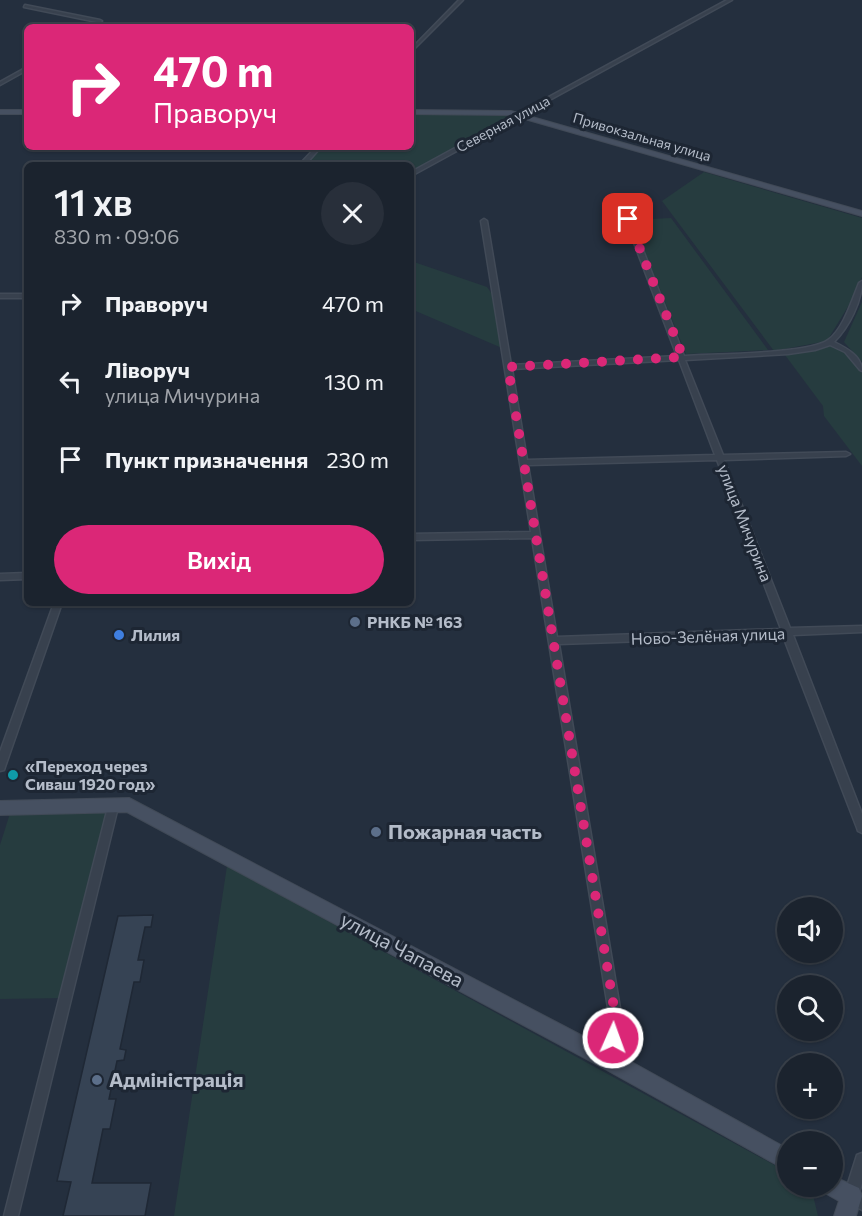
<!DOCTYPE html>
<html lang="uk">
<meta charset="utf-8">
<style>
:root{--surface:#1b232e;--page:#282f3a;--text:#f1f3f6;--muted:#a0a4aa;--line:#39404a;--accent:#db2777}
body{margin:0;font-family:Commissioner,sans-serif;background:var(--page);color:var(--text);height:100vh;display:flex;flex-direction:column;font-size:22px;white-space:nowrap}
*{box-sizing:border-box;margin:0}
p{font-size:20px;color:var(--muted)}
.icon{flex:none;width:33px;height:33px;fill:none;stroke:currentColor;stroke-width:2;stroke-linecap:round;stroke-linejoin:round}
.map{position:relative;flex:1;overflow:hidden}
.sheet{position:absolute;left:24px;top:162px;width:390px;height:444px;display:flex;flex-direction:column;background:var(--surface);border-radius:9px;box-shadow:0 2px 4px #0004,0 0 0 2px var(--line)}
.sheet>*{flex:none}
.banner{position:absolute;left:24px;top:24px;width:390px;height:126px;border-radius:9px;box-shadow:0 2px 4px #0004,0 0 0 2px var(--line);background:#db2777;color:#fff;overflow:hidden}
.buttons{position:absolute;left:777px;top:897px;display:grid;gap:12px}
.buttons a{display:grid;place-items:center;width:66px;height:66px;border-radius:50%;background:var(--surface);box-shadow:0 2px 4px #0004,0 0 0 2px var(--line);font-size:30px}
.pin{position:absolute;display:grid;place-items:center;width:51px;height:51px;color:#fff;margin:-26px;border-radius:12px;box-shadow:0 3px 9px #0006}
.me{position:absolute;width:66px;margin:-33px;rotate:2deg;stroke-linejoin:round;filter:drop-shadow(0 0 4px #0008)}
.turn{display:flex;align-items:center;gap:21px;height:126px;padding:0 30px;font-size:27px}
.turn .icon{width:78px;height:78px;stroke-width:2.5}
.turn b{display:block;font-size:42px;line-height:51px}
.round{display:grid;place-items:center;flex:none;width:63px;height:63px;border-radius:32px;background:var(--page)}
.summary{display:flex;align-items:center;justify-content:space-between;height:102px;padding:0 30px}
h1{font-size:36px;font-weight:600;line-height:45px}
.cta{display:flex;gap:12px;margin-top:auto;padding:12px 30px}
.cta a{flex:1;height:69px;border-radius:36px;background:var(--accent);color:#fff;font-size:24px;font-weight:600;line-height:69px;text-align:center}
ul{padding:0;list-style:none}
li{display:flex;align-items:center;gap:18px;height:78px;padding:0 30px}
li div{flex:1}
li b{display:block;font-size:22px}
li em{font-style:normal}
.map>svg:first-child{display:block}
.green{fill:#263c3f}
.building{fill:#364354;stroke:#1f2835;stroke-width:1.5}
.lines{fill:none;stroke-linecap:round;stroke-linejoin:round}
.street-casing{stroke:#414a57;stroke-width:3}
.secondary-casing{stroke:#414a57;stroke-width:2}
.street{fill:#38414e;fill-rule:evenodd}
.secondary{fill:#465061;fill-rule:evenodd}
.route{stroke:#db2777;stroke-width:10;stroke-dasharray:0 18}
.service-dot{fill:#5c6f8a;stroke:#1d2633;stroke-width:2}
.shop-dot{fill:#3f7fe0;stroke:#1d2633;stroke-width:2}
.culture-dot{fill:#0f9aa8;stroke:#1d2633;stroke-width:2}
.labels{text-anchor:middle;stroke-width:6;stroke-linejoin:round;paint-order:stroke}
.far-street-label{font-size:14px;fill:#b4bcc9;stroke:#1d2633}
.street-label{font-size:16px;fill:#b4bcc9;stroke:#1d2633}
.poi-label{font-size:16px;font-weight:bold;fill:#b4bcc9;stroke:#1d2633;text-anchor:start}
.near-poi-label{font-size:20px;font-weight:bold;fill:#b4bcc9;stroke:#1d2633;text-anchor:start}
.near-street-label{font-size:20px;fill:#b4bcc9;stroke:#1d2633}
</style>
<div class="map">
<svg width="862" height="1216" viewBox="0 0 862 1216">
<rect width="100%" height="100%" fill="#242f3e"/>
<g class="green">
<path d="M411,114L514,116L411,171V165H305L322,147H411Z"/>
<path d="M704,172L862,218V277L852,300L827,341L774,351L662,201Z"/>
<path d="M671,218L768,350L686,354L632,220Z"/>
<path d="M411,261L487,287L492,294L502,348L411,309Z"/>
<path d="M862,302V362L844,342Z"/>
<path d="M831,346L843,351L862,373V466L824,416L823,406L785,355Z"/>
<path d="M12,807H113L66,998L0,999V845Z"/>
<path d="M227,866L787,1172L788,1186L811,1187L818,1216H174Z"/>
</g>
<path class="building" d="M153,915L151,927H145L138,960H144L140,982H134L120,1049L126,1050L124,1060L117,1061L109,1099H116L110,1129H103L92,1183H151L145,1216H63L71,1182L57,1181L118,916Z"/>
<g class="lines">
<g class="street-casing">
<g id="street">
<path d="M459,0H463L411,52V49Z"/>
<path d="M727,0H732L411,176V172Z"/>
<path d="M25,5L100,20L102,21L94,27H90L97,22L24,7Z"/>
<path d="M27,67V70L0,85V82Z"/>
<path d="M316,147H321L305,165H299Z"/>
<path d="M628,217L631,219L684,356C712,354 809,354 828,340C843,330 852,300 859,283L862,281C862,301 849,327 834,342C846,348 862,356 862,371L860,370L845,352L830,345L815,350L788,354L685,360L723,455L846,452L850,454L846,456L724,460L790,628L862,626V632L793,635L862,814V833L858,831L857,828L783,636L559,644L621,1014L618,1062L617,1067L612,1068L607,1067L606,1062L609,1014L532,538L411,540V534L531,532L481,221L484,219L487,221L511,365L677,356L625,219ZM679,360L715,455L527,460L512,369ZM717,460L781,629L557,637L528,465Z"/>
<rect x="0" y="294" width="27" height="4"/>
<path d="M27,573V579L0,580V574Z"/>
<path d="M54,603H62L5,767L4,770L0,771V752Z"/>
<path d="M113,802L117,804L118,807L18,1216H4L108,807L109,804Z"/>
<path d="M862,1153V1183L859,1193L862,1195V1210L846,1201L844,1196L857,1155Z"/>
</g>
</g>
<g class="secondary-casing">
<g id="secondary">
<rect x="0" y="110" width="27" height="4"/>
<path d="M411,110L511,111L862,211V216L511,115L411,114Z"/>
<path d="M129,798L619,1055L788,1149V1171L605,1069L127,812L0,815V801Z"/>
<path d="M832,1176L859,1188L862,1196L856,1216H834L839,1201L825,1193L822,1186H832Z"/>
</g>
</g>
<use href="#street" class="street"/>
<use href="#secondary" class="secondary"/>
</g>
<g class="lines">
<path class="route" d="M613,1038L615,1014L508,367L683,357L628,219"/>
</g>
<g class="service-dot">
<circle cx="355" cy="622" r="6"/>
<circle cx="376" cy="832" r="6"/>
<circle cx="97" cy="1080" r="6"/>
</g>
<circle class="shop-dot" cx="119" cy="635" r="6"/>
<circle class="culture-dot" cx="13" cy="775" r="6"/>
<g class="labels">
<g class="far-street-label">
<text transform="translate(503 124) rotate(-28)" y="5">Северная улица</text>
<text transform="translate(642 137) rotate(16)" y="5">Привокзальная улица</text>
</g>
<g class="street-label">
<text transform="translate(745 523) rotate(69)" y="6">улица Мичурина</text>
<text transform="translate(708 636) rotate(-2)" y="6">Ново-Зелёная улица</text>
</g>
<g class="poi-label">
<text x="367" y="628">РНКБ № 163</text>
<text x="131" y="641">Лилия</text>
<text x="25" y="772">«Переход через<tspan x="25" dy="18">Сиваш 1920 год»</tspan></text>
</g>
<g class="near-poi-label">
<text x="388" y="839">Пожарная часть</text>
<text x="109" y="1087">Адміністрація</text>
</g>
<g class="near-street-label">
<text transform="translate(402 950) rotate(28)" y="7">улица Чапаева</text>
</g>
</g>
</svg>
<div class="buttons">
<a><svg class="icon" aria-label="sound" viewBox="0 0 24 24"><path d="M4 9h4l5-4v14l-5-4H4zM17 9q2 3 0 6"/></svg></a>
<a><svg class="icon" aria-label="search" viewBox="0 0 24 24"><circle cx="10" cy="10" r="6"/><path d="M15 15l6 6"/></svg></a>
<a>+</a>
<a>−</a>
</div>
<div class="pin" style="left:628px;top:219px;background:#d93025"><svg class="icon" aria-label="arrive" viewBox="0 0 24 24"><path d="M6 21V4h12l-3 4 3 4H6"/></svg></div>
<svg class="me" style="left:613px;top:1038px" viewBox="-20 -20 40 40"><circle r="17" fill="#db2777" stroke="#fff" stroke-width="3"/><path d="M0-11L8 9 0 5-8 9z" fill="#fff"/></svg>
<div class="banner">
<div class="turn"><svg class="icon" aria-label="right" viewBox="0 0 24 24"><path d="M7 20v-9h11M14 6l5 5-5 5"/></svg><div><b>470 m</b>Праворуч</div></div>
</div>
<section class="sheet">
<div class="summary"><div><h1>11 хв</h1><p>830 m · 09:06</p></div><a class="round"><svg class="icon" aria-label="close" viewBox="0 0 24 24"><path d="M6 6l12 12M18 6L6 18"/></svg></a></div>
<ul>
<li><svg class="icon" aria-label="right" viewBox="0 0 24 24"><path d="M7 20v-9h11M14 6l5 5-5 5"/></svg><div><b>Праворуч</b></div><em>470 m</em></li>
<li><svg class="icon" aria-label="left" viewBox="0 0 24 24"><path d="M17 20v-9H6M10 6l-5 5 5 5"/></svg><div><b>Ліворуч</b><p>улица Мичурина</p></div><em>130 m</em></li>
<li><svg class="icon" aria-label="arrive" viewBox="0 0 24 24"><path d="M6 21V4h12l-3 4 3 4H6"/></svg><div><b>Пункт призначення</b></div><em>230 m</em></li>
</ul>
<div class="cta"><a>Вихід</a></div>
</section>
</div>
